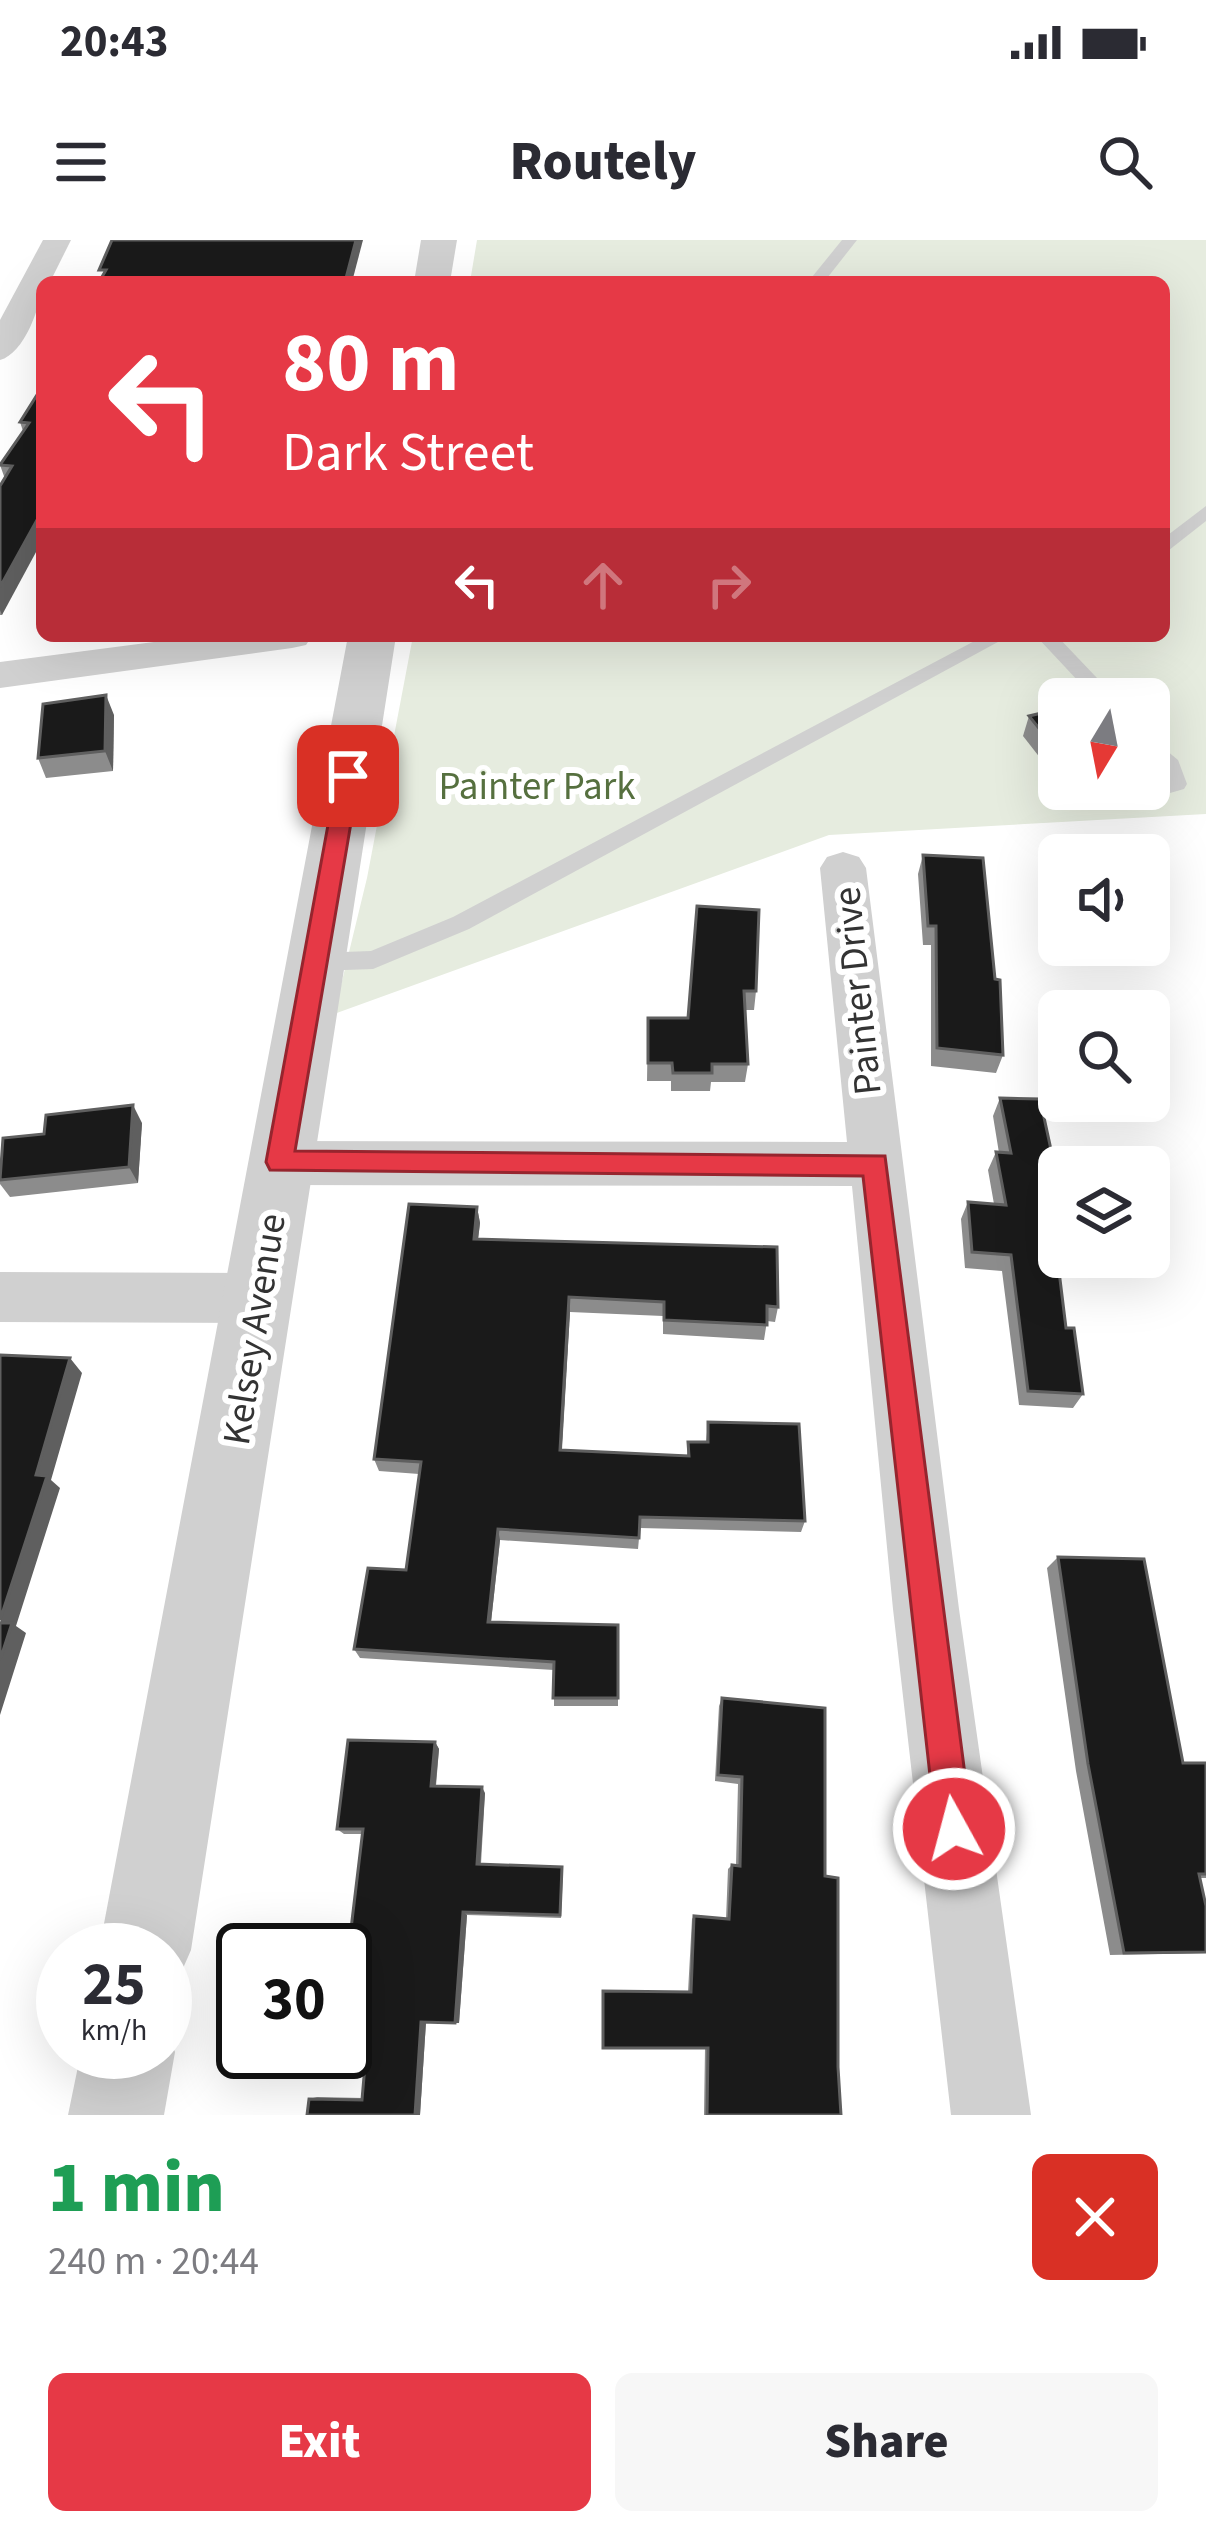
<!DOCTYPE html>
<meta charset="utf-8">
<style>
:root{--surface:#fff;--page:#f7f7f7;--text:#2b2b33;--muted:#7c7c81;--accent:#e63946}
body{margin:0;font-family:"Source Sans 3",sans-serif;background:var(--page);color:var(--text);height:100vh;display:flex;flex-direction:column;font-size:45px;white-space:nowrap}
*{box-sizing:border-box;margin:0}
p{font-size:39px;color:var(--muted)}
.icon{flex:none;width:66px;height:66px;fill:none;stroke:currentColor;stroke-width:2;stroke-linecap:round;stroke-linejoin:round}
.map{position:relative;height:1875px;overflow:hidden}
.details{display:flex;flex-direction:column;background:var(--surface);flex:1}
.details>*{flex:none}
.hud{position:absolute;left:36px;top:36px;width:1134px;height:366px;border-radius:18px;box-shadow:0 12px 48px #0002;background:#e63946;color:#fff;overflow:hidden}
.needle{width:78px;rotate:190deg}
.tools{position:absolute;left:1038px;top:438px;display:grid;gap:24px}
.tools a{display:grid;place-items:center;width:132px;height:132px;border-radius:18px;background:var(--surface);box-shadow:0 12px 48px #0002;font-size:60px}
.speed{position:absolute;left:36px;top:1683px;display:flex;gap:24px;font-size:60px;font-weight:700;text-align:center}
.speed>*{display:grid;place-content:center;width:156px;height:156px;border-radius:50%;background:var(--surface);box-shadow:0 12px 48px #0002;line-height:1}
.speed small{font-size:30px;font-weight:400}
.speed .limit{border:6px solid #111;border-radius:18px;background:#fff;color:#111}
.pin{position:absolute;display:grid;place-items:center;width:102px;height:102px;color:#fff;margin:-51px;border-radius:24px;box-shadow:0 6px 18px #0006}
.me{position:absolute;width:132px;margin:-66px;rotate:353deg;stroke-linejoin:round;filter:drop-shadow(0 0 9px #0008)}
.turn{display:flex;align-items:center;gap:42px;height:252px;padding:0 48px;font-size:54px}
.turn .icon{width:156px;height:156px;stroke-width:2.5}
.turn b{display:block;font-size:84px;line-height:102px}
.lanes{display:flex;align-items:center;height:114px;padding:0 48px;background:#0003;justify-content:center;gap:60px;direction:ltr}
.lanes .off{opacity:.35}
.round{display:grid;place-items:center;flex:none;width:126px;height:126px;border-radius:18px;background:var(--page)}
.overview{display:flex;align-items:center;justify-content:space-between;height:204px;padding:0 48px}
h1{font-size:72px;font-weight:800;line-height:90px;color:#1e9e55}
.button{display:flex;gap:24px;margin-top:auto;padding:24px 48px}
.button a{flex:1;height:138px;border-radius:18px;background:var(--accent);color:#fff;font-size:48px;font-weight:800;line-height:138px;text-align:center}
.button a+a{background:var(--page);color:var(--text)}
.status{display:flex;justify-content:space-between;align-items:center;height:84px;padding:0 60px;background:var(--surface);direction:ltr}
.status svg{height:33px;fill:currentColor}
header{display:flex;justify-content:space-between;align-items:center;height:156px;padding:0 48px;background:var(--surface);font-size:54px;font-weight:800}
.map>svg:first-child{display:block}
.green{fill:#e6ecdf;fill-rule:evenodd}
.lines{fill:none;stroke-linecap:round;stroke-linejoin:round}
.service{fill:#d0d0d0;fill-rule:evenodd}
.minor{fill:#d0d0d0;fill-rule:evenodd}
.tertiary{fill:#d0d0d0;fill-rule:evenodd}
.wall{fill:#8c8c8c}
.shaded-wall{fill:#5f5f5f}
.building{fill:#1a1a1a;stroke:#5f5f5f;stroke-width:3}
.route{fill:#e63946;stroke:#96252e;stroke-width:3}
.labels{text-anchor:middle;stroke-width:12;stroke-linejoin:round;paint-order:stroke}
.park-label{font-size:39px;fill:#56703f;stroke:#fff}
.street-label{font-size:39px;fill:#333;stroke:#fff}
</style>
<div class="status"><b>20:43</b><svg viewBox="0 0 49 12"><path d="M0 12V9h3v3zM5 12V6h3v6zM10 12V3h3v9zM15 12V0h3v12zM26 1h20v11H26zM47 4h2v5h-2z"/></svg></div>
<header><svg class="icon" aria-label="menu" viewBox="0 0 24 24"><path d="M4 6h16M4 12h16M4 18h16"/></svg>Routely<svg class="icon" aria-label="search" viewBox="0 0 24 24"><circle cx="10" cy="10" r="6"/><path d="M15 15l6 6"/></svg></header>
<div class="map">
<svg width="1206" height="1875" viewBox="0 0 1206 1875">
<rect width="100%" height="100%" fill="#fff"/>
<path class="green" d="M477,0H1206V574L829,595L334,774L367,638L413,396H1164V42H470ZM1059,459H1149V549H1059Z"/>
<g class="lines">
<g class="service">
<path d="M842,0H857L824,42H808Z"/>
<path d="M1206,266V281L1164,314V298Z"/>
<path d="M984,396H1009L469,689L373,729L316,731L304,722L316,713L371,711L453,677Z"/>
<path d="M1036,396H1057L1117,459H1095Z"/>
<path d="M1149,496L1178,520L1187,544L1184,549L1135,563L1127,561V551L1149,549V544L1164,540L1149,516Z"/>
</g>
<g class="minor">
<path d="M43,0H71L50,42H42C42,65 24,114 0,120V80Z"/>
<path d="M200,396H312L306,405L292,408L0,448V422Z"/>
<path d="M843,612L859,617L866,628L959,1369L1031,1875H951L893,1369L852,946L279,945L260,939L252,923L260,907L279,901L847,902L820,628L827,617Z"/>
<path d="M0,1032L260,1033L280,1040L289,1058L280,1076L260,1083L0,1082Z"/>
</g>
<g class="tertiary">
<path d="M421,0H457L450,42H414Z"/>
<path d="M348,396H396L191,1710L177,1742L165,1747V1710H99Z"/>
<path d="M165,1787L175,1812L164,1875H68L81,1812H165Z"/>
</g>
</g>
<g class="wall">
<path d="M42,147L2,375H0V246L5,239L0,225L23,191L20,182Z"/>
<path d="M1059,469V542L1023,496L1029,476Z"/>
<path d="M114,475L113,531L46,538L38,518Z"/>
<path d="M923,615L1003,815L996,833L931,826V705H923L918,634Z"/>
<path d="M697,666L756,751L754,770H745L748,824L745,842H711L710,851H671V841H647L648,778H688Z"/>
<path d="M1000,858L1058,942L1050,956L1066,1088L1083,1154L1073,1168L1019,1165L1002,1031L965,1028L961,979L968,962L994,964L988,930L996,912L999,913L993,876Z"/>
<path d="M142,883L138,943L10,957L0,944V922Z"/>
<path d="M477,967L480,983L478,1000L778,1067L775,1082L767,1081L764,1100L663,1094V1076L570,1072L562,1210L687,1216L688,1202H706L708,1182L805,1281L801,1292L640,1288L638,1309L500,1300L491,1382L618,1385V1466H554V1430L360,1418L354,1409L406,1330L419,1234L379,1231L374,1219Z"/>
<path d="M1058,1317L1183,1523H1206V1638H1200L1206,1666V1713L1110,1715L1076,1531L1047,1328Z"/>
<path d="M722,1458L825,1636L841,1875H704L705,1808L688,1752L692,1679L694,1676L726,1679L728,1629L732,1625H736L738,1544L715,1541L719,1466Z"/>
<path d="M435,1502L439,1509L436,1546L485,1553L481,1624L563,1631L561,1678L467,1675L459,1783L426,1782L420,1875H307L309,1859L317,1857L363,1858L369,1779L348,1714L362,1594H344L337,1589Z"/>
</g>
<g class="shaded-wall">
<path d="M356,0H363L352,42H345Z"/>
<path d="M42,271V301L2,375L0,370V347Z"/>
<path d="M106,455L114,475L113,531L105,511Z"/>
<path d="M133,865L142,883L138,943L129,927Z"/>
<path d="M477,967L480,983L476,1015L474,999Z"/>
<path d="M569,1057L570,1072L561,1222L560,1210Z"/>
<path d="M70,1118L82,1133L51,1240L60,1248L16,1386L26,1393L0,1475V1383L36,1235Z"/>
<path d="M498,1289L500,1300L490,1391L488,1382Z"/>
<path d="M435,1502L439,1509L435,1552L431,1546Z"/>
<path d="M482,1547L485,1553L480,1628L477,1624Z"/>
<path d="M463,1672L467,1675L459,1783H455Z"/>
<path d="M421,1782H426L420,1875H415Z"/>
</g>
<g class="building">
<path d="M112,0H356L345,42H99L106,30H99Z"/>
<path d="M42,147V271L0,347V246L12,226L0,225L29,183L20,182Z"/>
<path d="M106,455L105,511L38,518L43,464Z"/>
<path d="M1059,469V513L1029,476Z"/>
<path d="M923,615L983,618L995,739L1000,740L1003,815L937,808L936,686H928Z"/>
<path d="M697,666L759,670L756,751H744L748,824H712V833H673L672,823H648V778H688Z"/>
<path d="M1000,858L1040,859L1058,942H1048L1066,1088H1074L1083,1154L1028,1151L1011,1015L972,1012L968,962L1006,965L996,912L1011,913Z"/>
<path d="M133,865L129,927L0,940L3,898L44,894L46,875Z"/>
<path d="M409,964L477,967L474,999L777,1007L778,1067L767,1066V1085L664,1080V1062L569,1057L560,1210L689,1216L688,1202H708V1182L799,1184L805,1281L640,1277L639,1298L498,1289L488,1382L618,1385V1458H553L554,1422L354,1409L368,1328L406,1330L421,1222L374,1219Z"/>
<path d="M0,1115L70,1118L36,1235L47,1236L0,1380Z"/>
<path d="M1058,1317L1144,1319L1183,1523H1206V1634H1199L1206,1666V1712L1124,1713L1088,1524Z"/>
<path d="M0,1383H12L0,1420Z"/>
<path d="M722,1458L825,1468V1636L838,1638V1827L841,1875H707L708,1808H603V1751L691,1752L694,1676L729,1679L732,1625L740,1626L742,1537L718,1535Z"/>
<path d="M348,1500L435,1502L431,1546L482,1547L477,1624L562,1627L560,1675L463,1672L455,1783L421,1782L415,1875H307L309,1859L362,1860L369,1779L345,1778V1714H348L363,1589H337Z"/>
</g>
<path class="route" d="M348,528L359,536L295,911L885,916L972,1589L967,1602L954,1607L942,1602L936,1589L863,936L270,930L266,922L337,536Z"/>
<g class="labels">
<g class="park-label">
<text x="537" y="559">Painter Park</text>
</g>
<g class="street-label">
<text transform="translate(856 751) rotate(-96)" y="14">Painter Drive</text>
<text transform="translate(253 1089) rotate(-81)" y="14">Kelsey Avenue</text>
</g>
</g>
</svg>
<div class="tools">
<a><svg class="needle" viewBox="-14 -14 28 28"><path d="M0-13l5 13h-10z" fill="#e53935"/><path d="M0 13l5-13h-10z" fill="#7c7c81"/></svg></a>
<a><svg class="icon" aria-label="sound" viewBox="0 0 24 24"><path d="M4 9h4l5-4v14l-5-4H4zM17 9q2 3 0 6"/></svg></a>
<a><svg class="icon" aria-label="search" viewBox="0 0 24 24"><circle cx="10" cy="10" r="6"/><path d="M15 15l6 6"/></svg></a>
<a><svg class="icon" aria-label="layers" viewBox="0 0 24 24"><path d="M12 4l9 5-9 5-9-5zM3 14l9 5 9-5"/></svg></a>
</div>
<div class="speed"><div>25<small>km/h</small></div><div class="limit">30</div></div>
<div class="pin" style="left:348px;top:536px;background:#d93025"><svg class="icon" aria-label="arrive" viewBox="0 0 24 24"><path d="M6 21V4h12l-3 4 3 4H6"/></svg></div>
<svg class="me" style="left:954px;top:1589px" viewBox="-20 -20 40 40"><circle r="17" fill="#e63946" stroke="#fff" stroke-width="3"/><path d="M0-11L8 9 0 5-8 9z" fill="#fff"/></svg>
<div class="hud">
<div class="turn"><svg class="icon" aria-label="left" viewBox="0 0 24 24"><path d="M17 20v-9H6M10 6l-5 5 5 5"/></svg><div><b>80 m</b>Dark Street</div></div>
<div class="lanes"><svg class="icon" aria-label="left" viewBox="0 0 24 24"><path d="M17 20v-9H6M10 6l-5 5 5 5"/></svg><svg class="icon off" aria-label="ahead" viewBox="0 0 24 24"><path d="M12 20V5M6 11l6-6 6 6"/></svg><svg class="icon off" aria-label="right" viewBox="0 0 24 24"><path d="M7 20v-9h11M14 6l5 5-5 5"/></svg></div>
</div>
</div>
<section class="details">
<div class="overview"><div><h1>1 min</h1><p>240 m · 20:44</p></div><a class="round" style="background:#d93025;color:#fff"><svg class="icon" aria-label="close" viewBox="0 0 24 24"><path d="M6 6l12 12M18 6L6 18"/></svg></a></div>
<div class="button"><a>Exit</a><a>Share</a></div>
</section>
